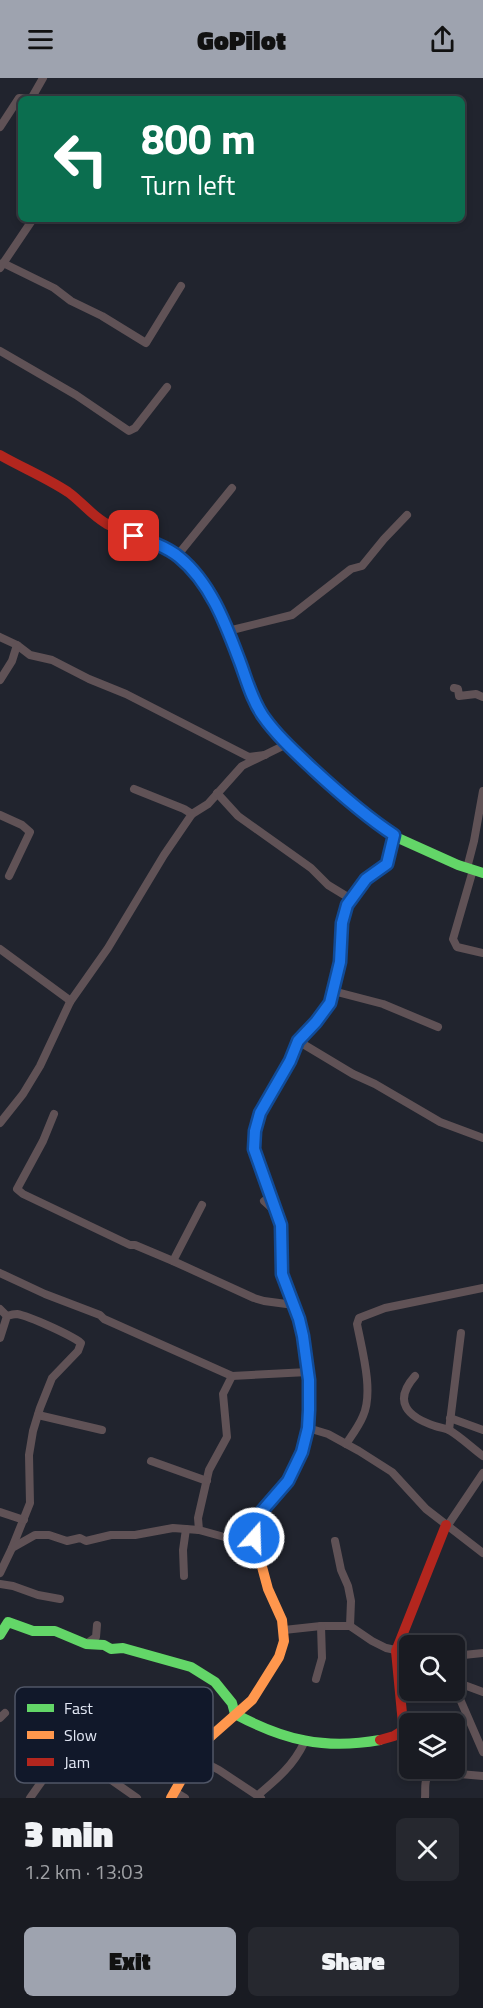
<!DOCTYPE html>
<meta charset="utf-8">
<style>
:root{--surface:#191b22;--page:#26282f;--text:#f1f3f6;--muted:#9fa1a5;--line:#373940;--accent:#9ea3af}
body{margin:0;font-family:"Titillium Web",sans-serif;background:var(--page);color:var(--text);height:100vh;display:flex;flex-direction:column;font-size:22px;white-space:nowrap}
*{box-sizing:border-box;margin:0}
p{font-size:20px;color:var(--muted)}
.icon{flex:none;width:33px;height:33px;fill:none;stroke:currentColor;stroke-width:2;stroke-linecap:round;stroke-linejoin:round}
.map{position:relative;height:1720px;overflow:hidden}
.drawer{display:flex;flex-direction:column;background:var(--surface);flex:1}
.drawer>*{flex:none}
.hud{position:absolute;left:18px;top:18px;width:447px;height:126px;border-radius:9px;box-shadow:0 3px 9px #0003,0 0 0 2px var(--line);background:#0b6e4f;color:#fff;overflow:hidden}
.fabs{position:absolute;left:399px;top:1557px;display:grid;gap:12px}
.fabs a{display:grid;place-items:center;width:66px;height:66px;border-radius:9px;background:var(--surface);box-shadow:0 3px 9px #0003,0 0 0 2px var(--line);font-size:30px}
.pin{position:absolute;display:grid;place-items:center;width:51px;height:51px;color:#fff;margin:-26px;border-radius:12px;box-shadow:0 3px 9px #0006}
.me{position:absolute;width:66px;margin:-33px;rotate:20deg;stroke-linejoin:round;filter:drop-shadow(0 0 4px #0008)}
.turn{display:flex;align-items:center;gap:21px;height:126px;padding:0 24px;font-size:27px}
.turn .icon{width:78px;height:78px;stroke-width:2.5}
.turn b{display:block;font-size:42px;line-height:51px}
.round{display:grid;place-items:center;flex:none;width:63px;height:63px;border-radius:9px;background:var(--page)}
.headline{display:flex;align-items:center;justify-content:space-between;height:102px;padding:0 24px}
h1{font-size:36px;font-weight:800;line-height:45px}
.button{display:flex;gap:12px;margin-top:auto;padding:12px 24px}
.button a{flex:1;height:69px;border-radius:9px;background:var(--accent);color:#111;font-size:24px;font-weight:800;line-height:69px;text-align:center}
.button a+a{background:var(--page);color:var(--text)}
header{display:flex;justify-content:space-between;align-items:center;height:78px;padding:0 24px;background:var(--accent);color:#111;font-size:27px;font-weight:800}
.map>svg:first-child{display:block}
.lines{fill:none;stroke-linecap:round;stroke-linejoin:round}
.street{stroke:#605256;stroke-width:8}
.fast{stroke:#63d668;stroke-width:10}
.slow{stroke:#ff974d;stroke-width:10}
.jam{stroke:#b3261e;stroke-width:10}
.route-casing{stroke:#114b97;stroke-width:15}
.route{stroke:#1a73e8;stroke-width:10}
.key{fill:#11182a;stroke:#505667;stroke-width:1.5}
.key-label{font-size:16px;fill:#e2e7f4}
</style>
<header><svg class="icon" aria-label="menu" viewBox="0 0 24 24"><path d="M4 6h16M4 12h16M4 18h16"/></svg>GoPilot<svg class="icon" aria-label="share" viewBox="0 0 24 24"><path d="M12 15V3M7 8l5-5 5 5M5 13v7h14v-7"/></svg></header>
<div class="map">
<svg width="483" height="1720" viewBox="0 0 483 1720">
<rect width="100%" height="100%" fill="#21242e"/>
<g class="lines">
<g class="street">
<path d="M31,21L43,0"/>
<path d="M0,49L19,20L32,21"/>
<path d="M3,185L54,210L71,223L102,238L146,265L181,208"/>
<path d="M0,190L33,141"/>
<path d="M0,273L76,317L129,353L135,350L167,309"/>
<path d="M177,478L232,410"/>
<path d="M228,553L292,537L351,491L362,488L384,461L407,437"/>
<path d="M0,559L17,567L30,577L52,582L89,601L126,616L249,679L265,677"/>
<path d="M0,602L12,583L17,567"/>
<path d="M454,610L458,611L459,618L476,616L483,619"/>
<path d="M134,711L184,731L192,736L208,726L242,688L287,666"/>
<path d="M217,715L238,738L311,790L328,807L351,821"/>
<path d="M0,737L22,747L30,754L9,798"/>
<path d="M467,790L474,763L483,713"/>
<path d="M473,792L453,861L457,869L483,875"/>
<path d="M0,871L68,921L70,924L40,988L23,1016L0,1045"/>
<path d="M333,913L383,926L438,949"/>
<path d="M70,924L108,870L164,777L192,736"/>
<path d="M298,963L353,996L375,1006L440,1044L483,1060"/>
<path d="M54,1036L43,1063L17,1111L23,1116L130,1167H135L173,1183L254,1220L264,1223L294,1227"/>
<path d="M270,1119L264,1123L275,1133"/>
<path d="M173,1183L202,1127"/>
<path d="M0,1195L45,1216L100,1237L104,1241L232,1298L223,1316L227,1359L209,1392L198,1440L199,1452"/>
<path d="M0,1231L7,1238"/>
<path d="M0,1260L7,1238C10,1237 13,1236 17,1236C29,1238 71,1257 81,1265L78,1273L52,1300L40,1330L33,1353L29,1377L30,1425L12,1470"/>
<path d="M232,1298L308,1294"/>
<path d="M415,1298C392,1324 408,1339 435,1348C440,1350 445,1350 449,1352C461,1359 472,1370 483,1378"/>
<path d="M38,1337L102,1352"/>
<path d="M450,1340L483,1352"/>
<path d="M308,1350L328,1356L359,1373L392,1394L426,1431L483,1475"/>
<path d="M449,1352L461,1255"/>
<path d="M346,1366C352,1357 359,1348 363,1338C374,1314 362,1272 357,1246L359,1240L385,1230L483,1210"/>
<path d="M151,1383L207,1403"/>
<path d="M0,1434L24,1442"/>
<path d="M448,1447L483,1395"/>
<path d="M335,1463L341,1492L348,1508L351,1523L350,1548"/>
<path d="M0,1495L12,1470L35,1457H49L67,1463L80,1460L86,1463L111,1457H135L173,1450L199,1452L228,1460L254,1459"/>
<path d="M184,1498L183,1472L186,1451"/>
<path d="M0,1506L13,1508L38,1517L60,1521"/>
<path d="M284,1552L321,1548H350L372,1563L386,1570L410,1575"/>
<path d="M86,1566L96,1559L97,1547"/>
<path d="M454,1578L483,1575"/>
<path d="M454,1597L460,1621L483,1674"/>
<path d="M316,1601L322,1580L321,1548"/>
<path d="M456,1604L483,1614"/>
<path d="M399,1613L460,1621"/>
<path d="M134,1624L112,1661L101,1684L107,1699L137,1720"/>
<path d="M0,1640L5,1635"/>
<path d="M194,1679L219,1692L261,1720"/>
<path d="M175,1714L185,1720"/>
<path d="M258,1717C277,1701 293,1688 304,1665"/>
<path d="M30,1720L59,1679L90,1697L101,1684"/>
<path d="M425,1720C426,1709 422,1697 436,1694L483,1698"/>
</g>
<g class="fast">
<path d="M241,589L255,624L265,640L298,677L340,716L398,760L458,787L483,795"/>
<path d="M294,1391L302,1374L308,1350L309,1302L299,1241L282,1196L281,1147L253,1063L260,1035L290,983L298,963L317,944L330,925L340,884L342,845L347,827L366,801L386,786L394,757"/>
<path d="M0,1557L8,1544L33,1553H55L86,1566L104,1567L111,1571L123,1570L191,1589L215,1604L232,1625L235,1636C284,1662 324,1672 380,1662"/>
</g>
<path class="slow" d="M171,1720L201,1667L252,1622L279,1579L284,1563L282,1542L268,1511L254,1459L257,1443L263,1433L289,1403L294,1391"/>
<g class="jam">
<path d="M0,377C23,390 47,400 68,414C82,424 92,438 107,446C128,457 150,463 170,474C210,498 226,547 241,589"/>
<path d="M380,1662L394,1658L402,1653L403,1646L396,1573L446,1447"/>
</g>
</g>
<g class="lines">
<g class="route-casing">
<path id="route" d="M134,458C149,463 167,469 179,479C211,505 226,547 240,584C247,603 252,622 263,638C277,658 296,675 313,691C339,715 365,738 394,757L387,786L366,801L347,827L342,845L340,884L330,925L316,944L298,963L290,983L260,1035L255,1053L254,1071L281,1147L282,1196L299,1241L303,1258L309,1302V1332L308,1350L302,1374L288,1403L262,1433L257,1443L254,1460"/>
</g>
<use href="#route" class="route"/>
</g>
<rect x="15" y="1609" width="198" height="96" rx="9" class="key"/>
<rect x="27" y="1626" width="27" height="8" fill="#63d668"/>
<rect x="27" y="1653" width="27" height="8" fill="#ff974d"/>
<rect x="27" y="1680" width="27" height="8" fill="#b3261e"/>
<g class="key-label">
<text x="64" y="1636">Fast</text>
<text x="64" y="1663">Slow</text>
<text x="64" y="1690">Jam</text>
</g>
</svg>
<div class="fabs">
<a><svg class="icon" aria-label="search" viewBox="0 0 24 24"><circle cx="10" cy="10" r="6"/><path d="M15 15l6 6"/></svg></a>
<a><svg class="icon" aria-label="layers" viewBox="0 0 24 24"><path d="M12 4l9 5-9 5-9-5zM3 14l9 5 9-5"/></svg></a>
</div>
<div class="pin" style="left:134px;top:458px;background:#d93025"><svg class="icon" aria-label="arrive" viewBox="0 0 24 24"><path d="M6 21V4h12l-3 4 3 4H6"/></svg></div>
<svg class="me" style="left:254px;top:1460px" viewBox="-20 -20 40 40"><circle r="17" fill="#1a73e8" stroke="#fff" stroke-width="3"/><path d="M0-11L8 9 0 5-8 9z" fill="#fff"/></svg>
<div class="hud">
<div class="turn"><svg class="icon" aria-label="left" viewBox="0 0 24 24"><path d="M17 20v-9H6M10 6l-5 5 5 5"/></svg><div><b>800 m</b>Turn left</div></div>
</div>
</div>
<section class="drawer">
<div class="headline"><div><h1>3 min</h1><p>1.2 km · 13:03</p></div><a class="round"><svg class="icon" aria-label="close" viewBox="0 0 24 24"><path d="M6 6l12 12M18 6L6 18"/></svg></a></div>
<div class="button"><a>Exit</a><a>Share</a></div>
</section>
